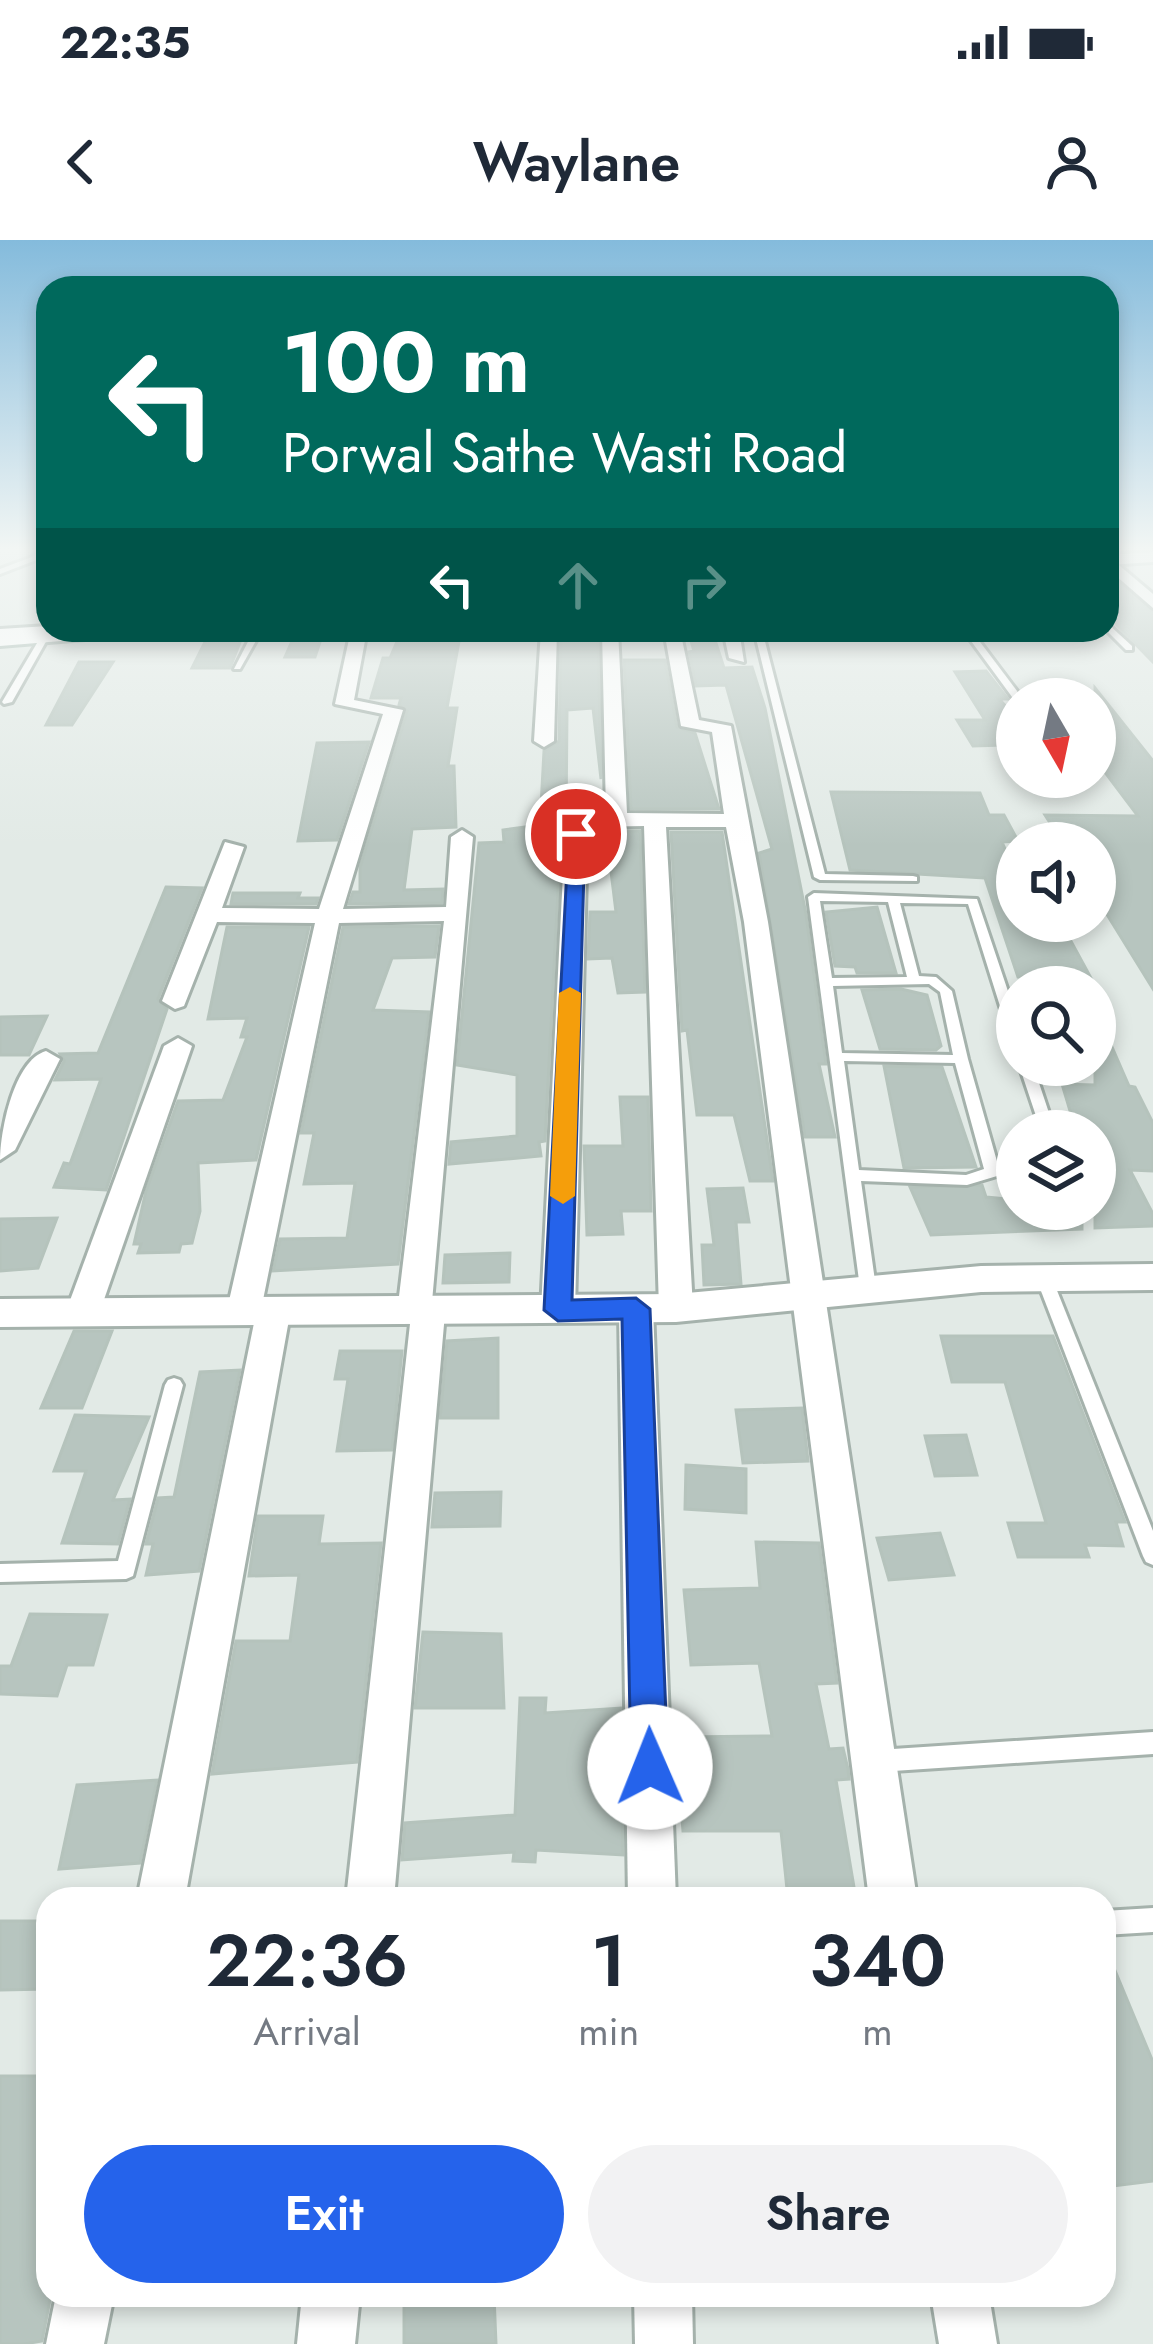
<!DOCTYPE html>
<style>
:root{--surface:#fff;--page:#f2f2f3;--text:#1f2937;--muted:#747a83;--accent:#2563eb}
body{margin:0;font-family:Jost,sans-serif;background:var(--page);color:var(--text);height:100vh;display:flex;flex-direction:column;font-size:45px;white-space:nowrap}
*{box-sizing:border-box;margin:0}
p{font-size:39px;color:var(--muted)}
.icon{flex:none;width:66px;height:66px;fill:none;stroke:currentColor;stroke-width:2;stroke-linecap:round;stroke-linejoin:round}
.map{position:relative;flex:1;overflow:hidden}
.panel{position:absolute;left:36px;top:1647px;width:1080px;height:420px;display:flex;flex-direction:column;background:var(--surface);border-radius:36px;box-shadow:0 6px 18px #0003}
.panel>*{flex:none}
.guide{position:absolute;left:36px;top:36px;width:1083px;height:366px;border-radius:36px;box-shadow:0 6px 18px #0003;background:#00695c;color:#fff;overflow:hidden}
.needle{width:78px;rotate:171deg}
.controls{position:absolute;left:996px;top:438px;display:grid;gap:24px}
.controls a{display:grid;place-items:center;width:120px;height:120px;border-radius:50%;background:var(--surface);box-shadow:0 6px 18px #0003;font-size:60px}
.pin{position:absolute;display:grid;place-items:center;width:102px;height:102px;color:#fff;margin:-51px;border:6px solid #fff;border-radius:50%;box-shadow:0 3px 12px #0007}
.me{position:absolute;width:132px;margin:-66px;rotate:359deg;stroke-linejoin:round;filter:drop-shadow(0 0 9px #0008)}
.turn{display:flex;align-items:center;gap:42px;height:252px;padding:0 48px;font-size:54px}
.turn .icon{width:156px;height:156px;stroke-width:2.5}
.turn b{display:block;font-size:84px;line-height:102px}
.lanes{display:flex;align-items:center;height:114px;padding:0 48px;background:#0003;justify-content:center;gap:60px;direction:ltr}
.lanes .off{opacity:.35}
.eta{display:flex;justify-content:space-evenly;align-items:center;height:204px;text-align:center}
.eta b{font-size:72px;font-weight:600;line-height:84px}
.action{display:flex;gap:24px;margin-top:auto;padding:24px 48px}
.action a{flex:1;height:138px;border-radius:72px;background:var(--accent);color:#fff;font-size:48px;font-weight:600;line-height:138px;text-align:center}
.action a+a{background:var(--page);color:var(--text)}
.status{display:flex;justify-content:space-between;align-items:center;height:84px;padding:0 60px;background:var(--surface);direction:ltr}
.status svg{height:33px;fill:currentColor}
header{display:flex;justify-content:space-between;align-items:center;height:156px;padding:0 48px;background:var(--surface);font-size:54px;font-weight:600}
.map>svg:first-child{display:block}
.building{fill:#b7c5bf;stroke:#b5c3bc;stroke-width:3}
.lines{fill:none;stroke-linecap:round;stroke-linejoin:round}
.service-casing{stroke:#a5b2ac;stroke-width:6}
.minor-casing{stroke:#a5b2ac;stroke-width:6}
.tertiary-casing{stroke:#a5b2ac;stroke-width:6}
.secondary-casing{stroke:#a2b5ad;stroke-width:6}
.service{fill:#fff;fill-rule:evenodd}
.minor{fill:#fff;fill-rule:evenodd}
.tertiary{fill:#fff;fill-rule:evenodd}
.secondary{fill:#fff;fill-rule:evenodd}
.route{fill:#2563eb;stroke:#184099;stroke-width:3}
.slow{fill:#f59e0b}
</style>
<div class="status"><b>22:35</b><svg viewBox="0 0 49 12"><path d="M0 12V9h3v3zM5 12V6h3v6zM10 12V3h3v9zM15 12V0h3v12zM26 1h20v11H26zM47 4h2v5h-2z"/></svg></div>
<header><svg class="icon" aria-label="back" viewBox="0 0 24 24"><path d="M15 5l-7 7 7 7"/></svg>Waylane<svg class="icon" aria-label="person" viewBox="0 0 24 24"><circle cx="12" cy="8" r="4"/><path d="M4 21q1-7 8-7t8 7"/></svg></header>
<div class="map">
<svg width="1153" height="2104" viewBox="0 0 1153 2104">
<rect width="100%" height="100%" fill="#e2eae6"/>
<g class="building">
<path d="M1107,334L1153,372V422L1107,375V364H1113Z"/>
<path d="M297,390H324L315,417H285Z"/>
<path d="M402,390H461L447,468H457L448,526H454L456,587L412,589L404,650L443,649L442,663L349,664L353,652H360V627L407,471L399,465L401,458H371L383,418H390Z"/>
<path d="M598,390L601,539L593,468L567,470L566,583L561,594L545,901L539,902L541,916L449,924L451,902L517,896V835L457,825L479,603L504,602L503,590L540,585L544,511L559,501L561,392Z"/>
<path d="M208,396L242,397L230,428H192Z"/>
<path d="M715,400L724,428L752,427L765,468L806,674L826,824H819L835,897H805L759,613L772,609L726,445L696,446L689,412L694,411L691,401Z"/>
<path d="M624,420H665L677,487L695,493L719,569H631Z"/>
<path d="M79,422H113L72,485H46Z"/>
<path d="M986,431L1008,459H999L1017,478V521L1004,505L973,506L957,480H985L955,432Z"/>
<path d="M1095,448L1153,521V749L1095,655V599L1061,600L1045,575L1138,576L1095,519Z"/>
<path d="M369,502L337,600L298,601L317,503Z"/>
<path d="M831,552L980,553L989,575H1004L1018,601L1002,602L1017,636V681H1060L1092,740L1018,737L985,638L850,630Z"/>
<path d="M606,591H640L645,752L618,753L612,718L588,719L590,672H616Z"/>
<path d="M671,592H722L773,941H750L734,875H697L687,790L682,791Z"/>
<path d="M166,647L202,648L158,759L167,769L106,950L54,947L64,923L70,924L101,839L55,840L64,821L60,814L98,813Z"/>
<path d="M233,653H300L298,658H318L316,664H231Z"/>
<path d="M877,667L896,733H857L855,727L835,726L826,672Z"/>
<path d="M439,686L435,717L392,718L373,770L429,772L398,1024L273,1031L280,999L347,998L355,943L304,944L314,893H301L343,687Z"/>
<path d="M227,687H309L256,920L198,923L200,971L192,1003L181,1004L179,1012L138,1013L141,1004H134L146,951L178,861L223,860L247,797H241L247,778L208,779Z"/>
<path d="M901,749L927,755L941,806L936,810L880,809L862,750Z"/>
<path d="M1095,768L1129,846L1135,847L1153,883V931L1130,930L1153,974V986L1095,988V891H1076L1062,844L1095,845Z"/>
<path d="M47,776L29,815H0V777Z"/>
<path d="M884,826L942,827L976,927L904,928Z"/>
<path d="M620,857H648L651,971H621L623,994L587,995L584,906H623Z"/>
<path d="M982,945L986,957L1017,960V969H1082V989L931,995L910,947Z"/>
<path d="M743,948L749,982H736L741,1044L704,1045L702,1005H714L707,949Z"/>
<path d="M57,978L38,1028L0,1031V979Z"/>
<path d="M510,1013L509,1042L443,1043L445,1015Z"/>
<path d="M74,1091H112L82,1168H41Z"/>
<path d="M941,1096H1053L1125,1282H1116L1123,1306L1085,1305L1089,1317H1018L1008,1283H1046L1005,1142H952Z"/>
<path d="M498,1098V1178H440L447,1101Z"/>
<path d="M340,1111H402L392,1210L337,1211L348,1139H335Z"/>
<path d="M240,1130L199,1331L146,1335L153,1304H146L158,1258L174,1257L200,1132Z"/>
<path d="M802,1168L808,1221L743,1223L736,1170Z"/>
<path d="M75,1175L149,1177L113,1260L130,1259L118,1304L62,1303L86,1231H54Z"/>
<path d="M966,1195L977,1235L935,1236L925,1196Z"/>
<path d="M686,1225L746,1229V1273L685,1269Z"/>
<path d="M501,1252L500,1286L432,1287L435,1253Z"/>
<path d="M258,1276H323L319,1304L381,1303L357,1522L212,1534L236,1401H290L299,1335L249,1336Z"/>
<path d="M940,1293L954,1335L889,1340L877,1298Z"/>
<path d="M756,1302L819,1303L837,1443L816,1444L829,1509L843,1508L848,1529L849,1539L836,1540L856,1659H788L781,1591H683L679,1545H686L683,1497L772,1496L759,1423L691,1425L684,1350L760,1348Z"/>
<path d="M30,1374L107,1375L93,1425H67L57,1456L0,1454V1426H11Z"/>
<path d="M423,1392L501,1394L504,1468H415Z"/>
<path d="M520,1458H546L545,1473L621,1468L623,1615L536,1610L535,1622L513,1621L514,1612L402,1620L405,1583L515,1575Z"/>
<path d="M157,1540L140,1623L59,1629L77,1545Z"/>
<path d="M0,1681H48V1749L0,1750Z"/>
<path d="M1104,1704L1153,1822V1941L1104,1947Z"/>
<path d="M0,1836H48L51,2055L42,2101L24,2104H0Z"/>
<path d="M404,2055H494L496,2104H404Z"/>
</g>
<g class="lines">
<g class="service-casing">
<g id="service">
<path d="M37,315L44,317L0,334V329Z"/>
<path d="M1107,383L1132,406V410H1126L1106,390Z"/>
<path d="M48,386L51,391L0,395V389Z"/>
<path d="M254,390H262L240,429H234Z"/>
<path d="M754,390H762L825,634L913,636L917,637V641L820,640L814,637Z"/>
<path d="M963,390H971L1023,459L1015,461Z"/>
<path d="M44,395L48,398L12,462L4,464L2,462L40,398Z"/>
<path d="M814,653L977,659L1017,778V802L1010,798L968,664L900,663L919,736L936,737L952,751L968,819L1000,932L997,936L967,945L861,941L876,1048L868,1054L860,1048L808,657ZM820,661L888,662L907,737L832,738ZM929,744L940,752L953,815L842,813L833,746ZM844,821L955,823L984,929L966,935L859,930Z"/>
<path d="M1019,825H1033L1053,885L1051,888L1046,890L1039,885Z"/>
<path d="M1044,1032L1052,1038L1153,1291V1325L1146,1322L1143,1316L1036,1038Z"/>
<path d="M174,1138L180,1140L183,1145L133,1336L126,1339L0,1342V1324L118,1321L165,1145L168,1140Z"/>
<path d="M1153,1492V1514L878,1532L870,1529L867,1521L870,1513L878,1510Z"/>
<path d="M1153,1668V1692L1104,1695V1671Z"/>
</g>
</g>
<g class="minor-casing">
<g id="minor">
<path d="M48,311V321L32,317L35,314Z"/>
<path d="M1107,315L1153,354V368L1107,328Z"/>
<path d="M351,390H367L354,460L403,470L343,669L446,667L451,597L462,590L473,597L432,1062L445,1073L394,1659H346L410,1084L397,1073L444,681L339,683L262,1065H285L290,1074L185,1659H137L254,1083H231L226,1074L315,683L217,682L184,766L175,769L162,761L225,602L244,607L222,668L319,669L383,474L335,464Z"/>
<path d="M541,390H557L554,501L544,507L534,501Z"/>
<path d="M602,390H618L627,573L724,574L712,492L681,486L664,390H680L699,480L731,486L768,682L917,1659H869L744,682L726,587H666L693,1068L688,1077H664L659,1068L644,586L591,587L587,594L575,1070L570,1079H546L541,1070L565,594L576,576L606,573Z"/>
<path d="M723,390H739L744,422L729,418Z"/>
<path d="M178,798L192,806L99,1074L94,1083H70L65,1074L164,806Z"/>
<path d="M46,811L60,819L15,910L0,920C0,891 14,820 46,811Z"/>
<path d="M636,1056L648,1060L653,1069L676,1659H628L619,1069L624,1060Z"/>
<path d="M56,2055H114L104,2104H46Z"/>
<path d="M302,2055H360L355,2104H297Z"/>
<path d="M634,2055H692L693,2104H635Z"/>
<path d="M931,2055H989L997,2104H939Z"/>
</g>
</g>
<g class="tertiary-casing">
<path id="tertiary" d="M1153,1024V1050L981,1052L676,1082L0,1087V1059L676,1054L981,1026Z"/>
</g>
<g class="secondary-casing">
<g id="secondary">
<path d="M1153,312V322L1107,325V315Z"/>
<path d="M54,390H131L122,396L0,406V394Z"/>
</g>
</g>
<use href="#service" class="service"/>
<use href="#minor" class="minor"/>
<use href="#tertiary" class="tertiary"/>
<use href="#secondary" class="secondary"/>
</g>
<linearGradient id="sky" x2="0" y2="1"><stop stop-color="#84bbdc"/><stop offset="0.51" stop-color="#f2f6f4"/><stop offset="1" stop-color="#f2f6f4" stop-opacity="0"/></linearGradient>
<rect width="1153" height="606" fill="url(#sky)"/>
<path class="route" d="M569,590L585,594L572,1060L636,1058L650,1069L668,1527L663,1540L650,1545L636,1540L631,1527L622,1079L558,1081L544,1070Z"/>
<path class="slow" d="M570,747L581,753L575,956L563,964L550,956L559,753Z"/>
</svg>
<div class="controls">
<a><svg class="needle" viewBox="-14 -14 28 28"><path d="M0-13l5 13h-10z" fill="#e53935"/><path d="M0 13l5-13h-10z" fill="#747a83"/></svg></a>
<a><svg class="icon" aria-label="sound" viewBox="0 0 24 24"><path d="M4 9h4l5-4v14l-5-4H4zM17 9q2 3 0 6"/></svg></a>
<a><svg class="icon" aria-label="search" viewBox="0 0 24 24"><circle cx="10" cy="10" r="6"/><path d="M15 15l6 6"/></svg></a>
<a><svg class="icon" aria-label="layers" viewBox="0 0 24 24"><path d="M12 4l9 5-9 5-9-5zM3 14l9 5 9-5"/></svg></a>
</div>
<div class="pin" style="left:576px;top:594px;background:#d93025"><svg class="icon" aria-label="arrive" viewBox="0 0 24 24"><path d="M6 21V4h12l-3 4 3 4H6"/></svg></div>
<svg class="me" style="left:650px;top:1527px" viewBox="-20 -20 40 40"><circle r="19" fill="#fff"/><path d="M0-13L10 11 0 6-10 11z" fill="#2563eb"/></svg>
<div class="guide">
<div class="turn"><svg class="icon" aria-label="left" viewBox="0 0 24 24"><path d="M17 20v-9H6M10 6l-5 5 5 5"/></svg><div><b>100 m</b>Porwal Sathe Wasti Road</div></div>
<div class="lanes"><svg class="icon" aria-label="left" viewBox="0 0 24 24"><path d="M17 20v-9H6M10 6l-5 5 5 5"/></svg><svg class="icon off" aria-label="ahead" viewBox="0 0 24 24"><path d="M12 20V5M6 11l6-6 6 6"/></svg><svg class="icon off" aria-label="right" viewBox="0 0 24 24"><path d="M7 20v-9h11M14 6l5 5-5 5"/></svg></div>
</div>
<section class="panel">
<div class="eta">
<div><b>22:36</b><p>Arrival</p></div>
<div><b>1</b><p>min</p></div>
<div><b>340</b><p>m</p></div>
</div>
<div class="action"><a>Exit</a><a>Share</a></div>
</section>
</div>
